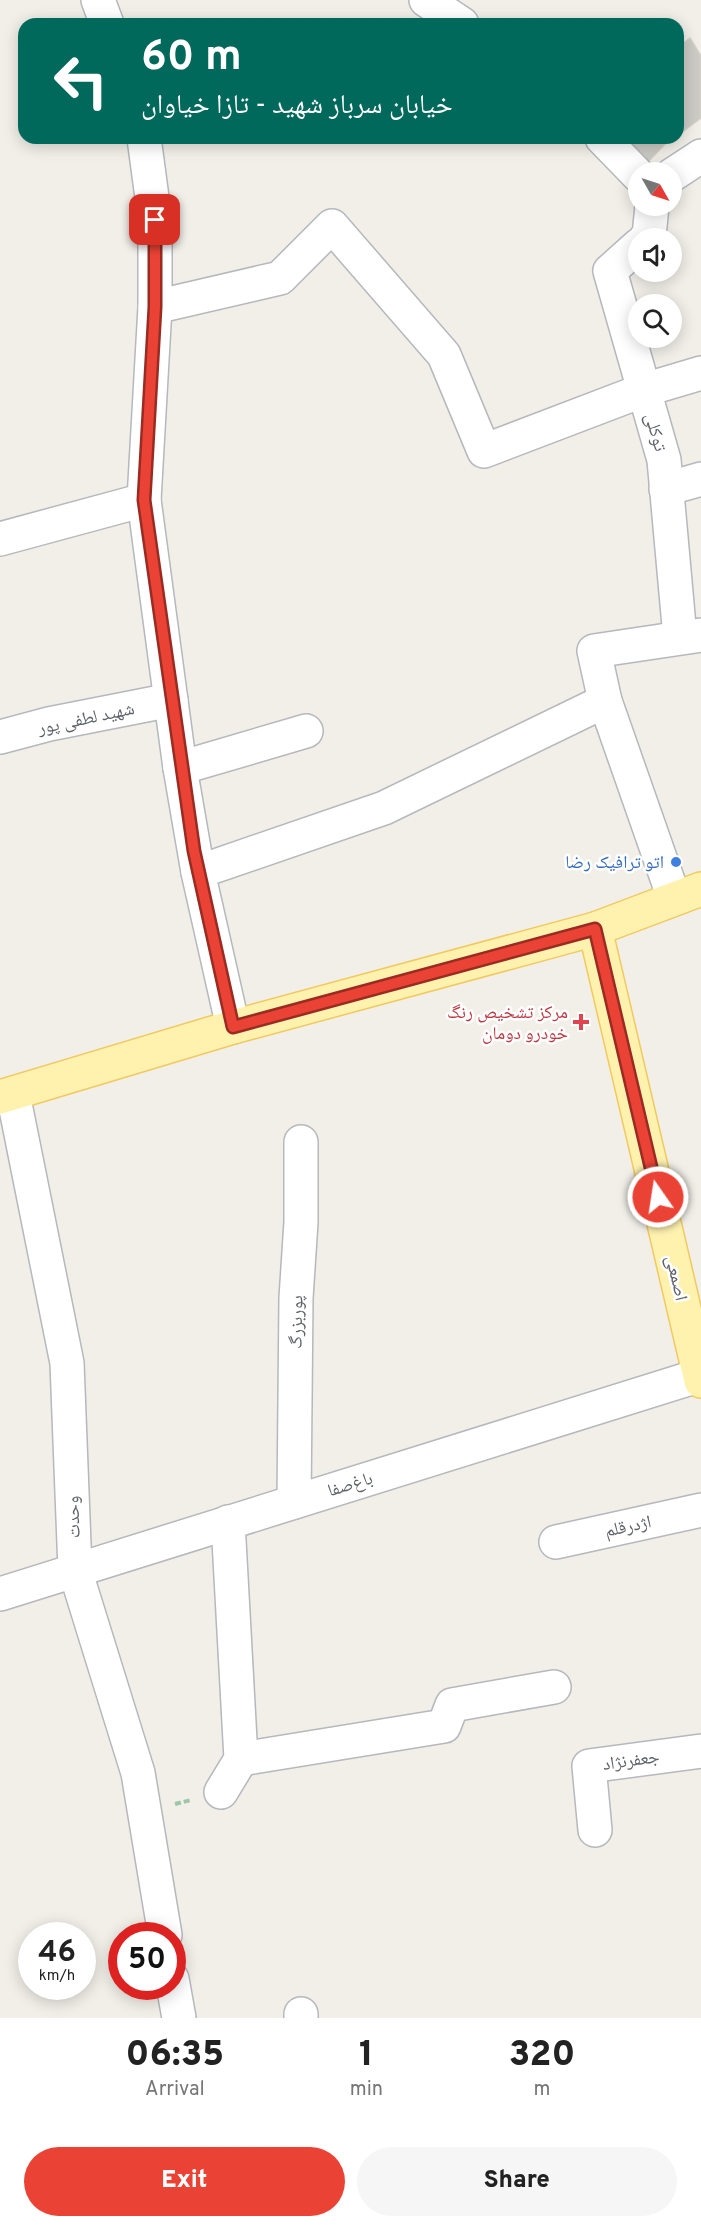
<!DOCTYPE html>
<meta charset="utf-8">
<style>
:root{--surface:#fff;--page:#f6f6f6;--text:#222;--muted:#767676;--accent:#ea4335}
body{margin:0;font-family:Overpass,"Noto Naskh Arabic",sans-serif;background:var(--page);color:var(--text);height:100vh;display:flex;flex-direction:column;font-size:22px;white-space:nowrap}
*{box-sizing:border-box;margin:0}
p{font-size:20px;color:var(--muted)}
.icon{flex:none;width:33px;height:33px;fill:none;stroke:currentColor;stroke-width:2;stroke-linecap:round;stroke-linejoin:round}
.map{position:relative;height:2018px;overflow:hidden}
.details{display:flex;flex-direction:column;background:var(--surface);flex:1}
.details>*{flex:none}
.banner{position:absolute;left:18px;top:18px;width:666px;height:126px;border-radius:18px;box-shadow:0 3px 15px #0003;background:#00695c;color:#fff;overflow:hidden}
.needle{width:39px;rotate:129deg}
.fabs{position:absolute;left:628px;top:162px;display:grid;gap:12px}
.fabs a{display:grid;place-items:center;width:54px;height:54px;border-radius:50%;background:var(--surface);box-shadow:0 3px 15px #0003;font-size:30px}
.speed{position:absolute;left:18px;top:1922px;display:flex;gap:12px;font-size:30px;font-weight:700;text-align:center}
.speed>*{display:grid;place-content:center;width:78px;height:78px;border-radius:50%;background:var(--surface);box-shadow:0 3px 15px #0003;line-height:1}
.speed small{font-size:15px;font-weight:400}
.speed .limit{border:9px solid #d22;background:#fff;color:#111}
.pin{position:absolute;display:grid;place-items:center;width:51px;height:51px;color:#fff;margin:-26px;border-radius:12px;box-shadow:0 3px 9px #0006}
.me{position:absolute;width:66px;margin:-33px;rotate:347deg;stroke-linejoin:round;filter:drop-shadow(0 0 4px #0008)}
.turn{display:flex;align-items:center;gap:21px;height:126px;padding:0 24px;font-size:27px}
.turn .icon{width:78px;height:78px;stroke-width:2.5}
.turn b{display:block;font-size:42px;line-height:51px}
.eta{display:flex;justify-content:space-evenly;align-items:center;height:102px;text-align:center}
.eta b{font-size:36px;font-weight:800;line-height:42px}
.button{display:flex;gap:12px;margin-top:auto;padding:12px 24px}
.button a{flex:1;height:69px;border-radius:36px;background:var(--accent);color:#fff;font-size:24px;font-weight:800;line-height:69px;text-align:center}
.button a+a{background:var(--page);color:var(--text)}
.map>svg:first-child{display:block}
.building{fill:#cccac5;stroke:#d6d1c6;stroke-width:1.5}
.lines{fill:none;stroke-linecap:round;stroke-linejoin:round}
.minor-casing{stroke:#b5b8bc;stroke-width:36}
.major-casing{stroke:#f2c960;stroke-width:36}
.path{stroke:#9cc7a9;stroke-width:4;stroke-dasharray:6 3;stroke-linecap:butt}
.minor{stroke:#fff;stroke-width:33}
.major{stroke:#fff2af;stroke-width:33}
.route-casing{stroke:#982c22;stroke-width:15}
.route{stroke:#ea4335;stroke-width:10}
.shop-dot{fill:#3f7fe0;stroke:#fff;stroke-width:2}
.health-dot{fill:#e0444e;stroke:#fff;stroke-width:2}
.labels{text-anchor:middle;stroke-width:5;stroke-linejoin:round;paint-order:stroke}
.street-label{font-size:18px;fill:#5f6368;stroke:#fff}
.shop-label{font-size:18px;fill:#366cbe;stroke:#fff;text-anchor:end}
.health-label{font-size:18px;fill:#be3a42;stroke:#fff;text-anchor:end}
</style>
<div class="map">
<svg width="701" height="2018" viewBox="0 0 701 2018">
<rect width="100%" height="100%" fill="#f1efe8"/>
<g class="building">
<path d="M690,38L701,56V118L678,135V47Z"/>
<path d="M614,138H665L668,141L643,167Z"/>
</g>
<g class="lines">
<g class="minor-casing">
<g id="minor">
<path d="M98,0L107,24"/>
<path d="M426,0L462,24"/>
<path d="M144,138L155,220V307L144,500L180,768L198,872L233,1027"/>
<path d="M602,138L639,176"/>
<path d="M672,175L701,156"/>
<path d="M646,238L649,236L652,206"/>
<path d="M639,245L610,271L664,460L680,637"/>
<path d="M155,307L280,278L332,226L444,355L484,451L644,390L701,373"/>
<path d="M666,489L701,479"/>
<path d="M0,539L144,500"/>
<path d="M0,737L49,724L171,700"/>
<path d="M180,768L306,731"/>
<path d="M198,872L384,808L605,701"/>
<path d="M674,898L605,701L594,651L701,635"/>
<path d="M13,1094L67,1363L75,1570L138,1773L165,1935"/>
<path d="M294,1502L296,1298L301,1222V1142"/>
<path d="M556,1542L701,1510"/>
<path d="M0,1594L701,1375"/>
<path d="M241,1759L444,1726L452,1705L554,1687"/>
<path d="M221,1792L241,1759L228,1522"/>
<path d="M595,1830L589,1766L701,1751"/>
<path d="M172,1979L179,2018"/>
<path d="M301,2014V2018"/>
</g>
</g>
<g class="major-casing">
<g id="major">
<path d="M595,929L701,1381"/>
<path d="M0,1097L233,1027L595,929L701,889"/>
</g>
</g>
<path class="path" d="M175,1804L191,1800"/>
<use href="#minor" class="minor"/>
<use href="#major" class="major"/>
</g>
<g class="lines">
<g class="route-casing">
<path id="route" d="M155,220V307L144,500L194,851L233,1027L595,929L658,1197"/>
</g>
<use href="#route" class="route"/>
</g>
<circle class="shop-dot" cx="676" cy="862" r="6"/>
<path class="health-dot" d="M578 1013h6v6h6v6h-6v6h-6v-6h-6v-6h6z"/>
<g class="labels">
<g class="street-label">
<text transform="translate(656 432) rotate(74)" y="6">توکلی</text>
<text transform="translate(86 718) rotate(-12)" y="6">شهید لطفی پور</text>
<text transform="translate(677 1278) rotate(77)" y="6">اصمعی</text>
<text transform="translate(296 1322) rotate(-89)" y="6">پوربزرگ</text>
<text transform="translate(350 1484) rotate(-17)" y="6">باغ‌صفا</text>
<text transform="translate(73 1517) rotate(-92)" y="6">وحدت</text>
<text transform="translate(628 1526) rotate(-12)" y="6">اژدرقلم</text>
<text transform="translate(631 1760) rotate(-8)" y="6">جعفرنژاد</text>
</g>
<g class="shop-label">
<text x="664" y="868">اتو ترافیک رضا</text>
</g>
<g class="health-label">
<text x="568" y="1018">مرکز تشخیص رنگ<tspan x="568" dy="21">خودرو دومان</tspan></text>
</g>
</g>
</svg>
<div class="fabs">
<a><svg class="needle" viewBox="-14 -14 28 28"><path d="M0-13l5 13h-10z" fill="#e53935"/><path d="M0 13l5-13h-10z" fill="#767676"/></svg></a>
<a><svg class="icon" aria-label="sound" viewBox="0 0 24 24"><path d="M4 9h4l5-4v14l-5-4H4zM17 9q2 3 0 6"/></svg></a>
<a><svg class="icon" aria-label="search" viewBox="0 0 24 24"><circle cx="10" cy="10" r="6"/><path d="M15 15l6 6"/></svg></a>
</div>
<div class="speed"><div>46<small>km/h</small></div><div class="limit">50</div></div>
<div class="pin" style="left:155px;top:220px;background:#d93025"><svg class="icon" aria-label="arrive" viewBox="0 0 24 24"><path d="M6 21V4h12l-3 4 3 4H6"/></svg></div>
<svg class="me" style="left:658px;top:1197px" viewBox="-20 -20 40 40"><circle r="17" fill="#ea4335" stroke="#fff" stroke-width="3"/><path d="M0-11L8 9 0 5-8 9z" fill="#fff"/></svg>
<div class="banner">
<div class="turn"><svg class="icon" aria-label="left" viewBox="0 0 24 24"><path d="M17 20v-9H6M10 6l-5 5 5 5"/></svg><div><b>60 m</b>خیابان سرباز شهید - تازا خیاوان</div></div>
</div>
</div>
<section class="details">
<div class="eta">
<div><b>06:35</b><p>Arrival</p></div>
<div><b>1</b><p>min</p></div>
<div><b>320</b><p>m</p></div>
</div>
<div class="button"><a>Exit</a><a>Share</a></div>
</section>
